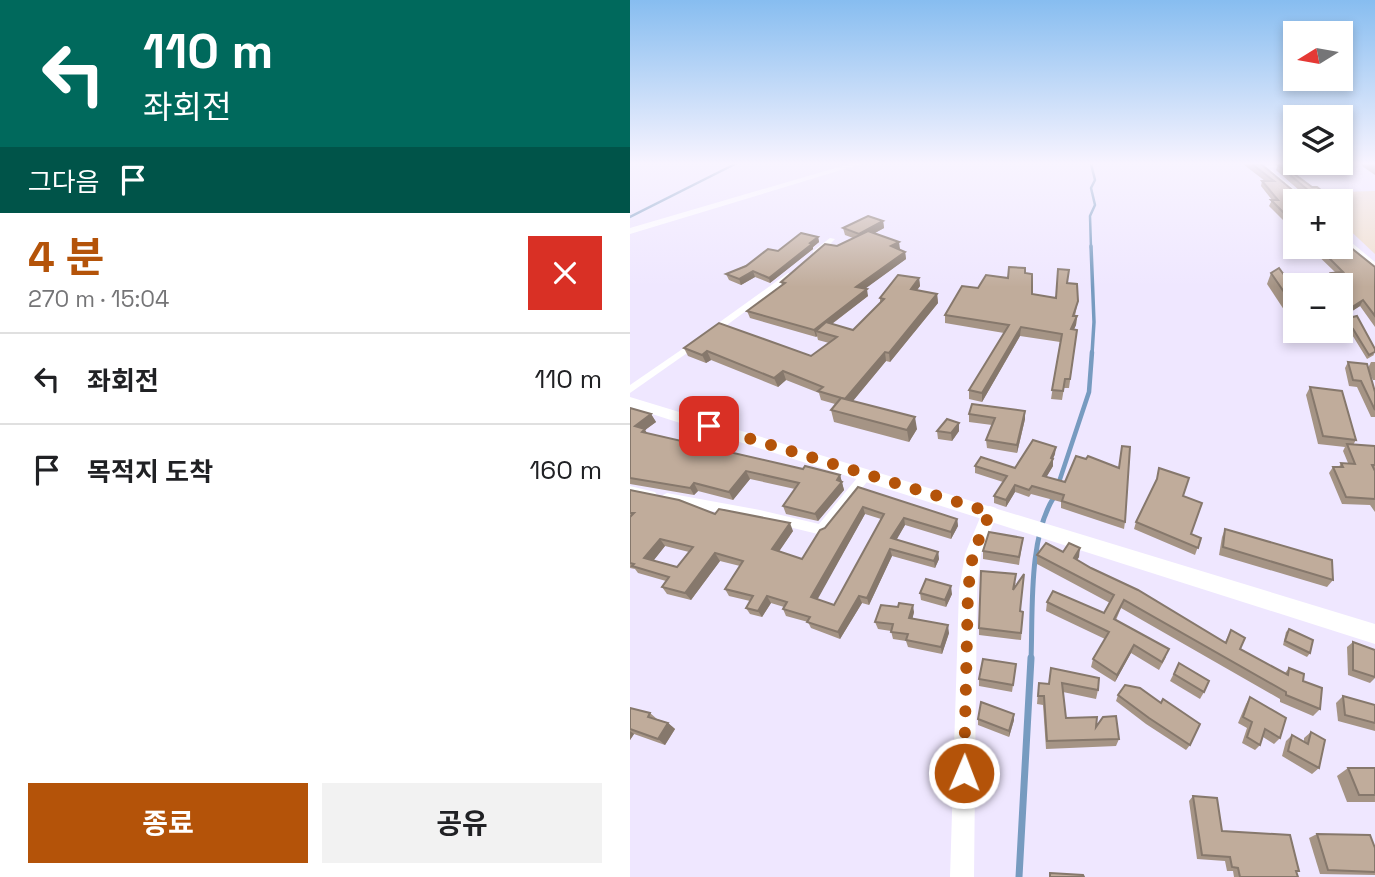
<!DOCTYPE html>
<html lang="ko">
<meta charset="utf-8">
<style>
:root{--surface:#fff;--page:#f2f2f2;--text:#202124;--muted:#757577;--line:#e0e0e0;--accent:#b45309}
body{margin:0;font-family:"Space Grotesk","Noto Sans KR",sans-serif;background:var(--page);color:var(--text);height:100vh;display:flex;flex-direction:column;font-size:26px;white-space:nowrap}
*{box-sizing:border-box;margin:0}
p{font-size:23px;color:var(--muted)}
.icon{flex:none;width:38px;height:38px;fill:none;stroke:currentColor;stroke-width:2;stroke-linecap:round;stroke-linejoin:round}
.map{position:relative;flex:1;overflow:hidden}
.panel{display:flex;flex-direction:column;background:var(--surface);width:630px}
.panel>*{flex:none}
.hud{background:#00695c;color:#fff;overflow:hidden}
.needle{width:46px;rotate:259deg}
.controls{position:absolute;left:653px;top:21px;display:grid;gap:14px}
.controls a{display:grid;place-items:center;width:70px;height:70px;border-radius:0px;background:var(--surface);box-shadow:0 4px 10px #0003;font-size:35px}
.pin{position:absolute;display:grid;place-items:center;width:60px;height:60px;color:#fff;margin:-30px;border-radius:14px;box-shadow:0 4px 10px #0006}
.me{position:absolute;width:77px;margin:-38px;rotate:1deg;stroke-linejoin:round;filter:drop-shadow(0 0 5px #0008)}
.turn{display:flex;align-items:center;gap:24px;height:147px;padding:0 28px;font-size:32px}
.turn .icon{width:91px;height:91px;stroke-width:2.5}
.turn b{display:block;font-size:49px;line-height:60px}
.then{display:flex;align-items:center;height:66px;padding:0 28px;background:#0003;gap:14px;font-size:26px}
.round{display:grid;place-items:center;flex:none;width:74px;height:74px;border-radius:0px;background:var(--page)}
.head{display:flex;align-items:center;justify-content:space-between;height:119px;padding:0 28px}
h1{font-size:42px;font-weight:700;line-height:52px;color:var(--accent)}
.primary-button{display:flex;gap:14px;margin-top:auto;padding:14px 28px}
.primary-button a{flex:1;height:80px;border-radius:0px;background:var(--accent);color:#fff;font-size:28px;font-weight:700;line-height:80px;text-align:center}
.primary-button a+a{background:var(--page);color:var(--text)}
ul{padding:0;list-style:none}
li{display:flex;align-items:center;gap:21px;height:91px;padding:0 28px;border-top:2px solid var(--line)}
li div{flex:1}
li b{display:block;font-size:26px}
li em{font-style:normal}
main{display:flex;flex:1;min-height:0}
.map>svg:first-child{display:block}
.commercial{fill:#f0dfcd}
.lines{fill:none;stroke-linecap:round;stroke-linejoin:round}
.stream-far4{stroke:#779bc0;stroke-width:2.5}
.stream-far3{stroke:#779bc0;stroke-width:3.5}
.stream-far2{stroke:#779bc0;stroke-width:4.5}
.stream-far1{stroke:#779bc0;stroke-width:5}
.stream{stroke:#779bc0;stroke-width:7}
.street{fill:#fff;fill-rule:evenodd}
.secondary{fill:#fff;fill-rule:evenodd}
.primary{fill:#fff;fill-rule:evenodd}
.wall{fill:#a59485;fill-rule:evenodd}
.shaded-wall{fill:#86786c}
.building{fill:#c0ac9b;stroke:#86786c;stroke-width:2;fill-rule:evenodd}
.route{stroke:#b45309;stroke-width:12;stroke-dasharray:0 21.6}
</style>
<main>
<section class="panel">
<div class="hud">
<div class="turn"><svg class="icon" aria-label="left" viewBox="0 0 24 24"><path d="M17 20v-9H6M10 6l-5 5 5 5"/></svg><div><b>110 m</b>좌회전</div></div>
<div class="then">그다음<svg class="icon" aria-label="arrive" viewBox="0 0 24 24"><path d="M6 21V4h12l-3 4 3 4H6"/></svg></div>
</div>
<div class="head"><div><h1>4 분</h1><p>270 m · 15:04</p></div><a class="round" style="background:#d93025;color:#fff"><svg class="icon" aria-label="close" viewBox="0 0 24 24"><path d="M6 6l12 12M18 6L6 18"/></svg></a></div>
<ul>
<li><svg class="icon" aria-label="left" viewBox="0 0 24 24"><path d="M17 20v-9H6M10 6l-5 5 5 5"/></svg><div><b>좌회전</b></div><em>110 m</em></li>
<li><svg class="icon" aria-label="arrive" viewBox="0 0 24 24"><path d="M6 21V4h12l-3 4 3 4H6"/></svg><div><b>목적지 도착</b></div><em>160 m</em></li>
</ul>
<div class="primary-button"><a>종료</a><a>공유</a></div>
</section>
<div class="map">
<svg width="745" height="877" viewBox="0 0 745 877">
<rect width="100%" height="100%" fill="#efe7ff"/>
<path class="commercial" d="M745,191V254L711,222L710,201H687L679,193Z"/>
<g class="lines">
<g class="stream-far4">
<path d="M461,164L465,180L461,188L465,205L460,216L461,248"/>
<path d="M0,217L105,164"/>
</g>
<path class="stream-far3" d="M461,246L464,322L462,354"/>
<path class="stream-far2" d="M428,485L459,392L462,352"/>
<path class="stream-far1" d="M401,660C403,612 398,538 424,497"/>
<path class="stream" d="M389,877L401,658"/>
<g class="street">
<path d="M661,164L659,167L639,168L679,201H672L631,167L634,165Z"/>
<path d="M710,233L745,262V268L710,239Z"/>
<path d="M200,238L205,239L189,255H183V251Z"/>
<path d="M158,273L165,275L86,333H80V329Z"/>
<path d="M67,339L70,340V344L0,393V385Z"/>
<path d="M236,471L240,472L242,475L240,478L196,534L192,535L130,520L37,503L33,501L31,498L33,495L37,493L130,510L189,524L232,472Z"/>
<path d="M0,486L25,492L27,495L25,498L21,499L0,494Z"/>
</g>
<g class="secondary">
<path d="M219,164H231L0,234V228Z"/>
<path d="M360,506L366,508L368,512L351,554L347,590L344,877H320L329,590L335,554L354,508Z"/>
</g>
<path class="primary" d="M0,397L745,624V644L0,407Z"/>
</g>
<g class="wall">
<path d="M613,164H632L672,198H678L646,170L648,165L705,201H665V232L639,206L642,200L631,186L632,181H635Z"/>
<path d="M733,164H745V175L732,166Z"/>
<path d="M253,221L254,228L245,233L270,249H269L275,252L276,259L234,289L238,296L202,324L223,330L250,303V298L289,278L290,286L287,290L307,294L308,303L260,362L256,361L223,401L287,429L279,442L204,422L201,410L205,404L191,400L189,393L156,380L148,387L81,360L76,363L58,356L54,348L181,356L199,343L188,340L187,336L186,337L120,318L117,311L152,285L151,282L207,246L223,238L215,235L213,228Z"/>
<path d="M188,237L189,242L183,247V249L140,283L125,277L111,285L99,280L96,274L148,251Z"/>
<path d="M679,247H710L745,267V327L730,306L716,315L710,310V285H705L698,279L701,273L705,272Z"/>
<path d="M395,273L402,294L426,298L438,284L448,301L445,316H447L446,325L444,329L446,339L439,388H434L432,400L421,399L430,342L390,336L352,402L339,399V390L374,333L315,323V315L348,288Z"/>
<path d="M641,273L665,290V322H662L637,284Z"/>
<path d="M727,316L744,355L737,359L721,333L717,334L710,329V320Z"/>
<path d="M718,362L738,368L741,362H745V380H743L739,372L745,392V417H741L727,387L719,386L715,368Z"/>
<path d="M680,387L726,440L723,445L745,446V512L740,505L712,504L699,473L703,467H709L711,463H718L713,451L715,447L688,444L676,395Z"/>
<path d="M0,408L21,414L26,422L15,430L17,433L173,469L210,475L214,490L188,521L156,514L153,506L165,489L120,479L103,500L68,491L64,495L0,484Z"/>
<path d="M339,414L395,419L387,453L357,448L356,440L362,425L339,422Z"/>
<path d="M307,431H329L322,441L308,439Z"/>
<path d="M425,454L423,459V466L416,477L495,522L494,529L431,508V502L401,494L399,497L385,492L376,507L364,503V496L373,482L345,473V466L385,468Z"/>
<path d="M529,468L553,496L561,534L571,538L565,555L504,529L506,522L526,482Z"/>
<path d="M228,487L327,519L328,526L321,539L275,525L266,540L308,552L309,559L305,568L262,556L239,605L232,603L210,639L181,628L178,622L156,616L153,609L154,607L141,603L132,617L120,614L116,608L120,601L99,596L95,589L110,566L90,561L61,600L37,594L32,587L36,581L8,573L5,569L0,568V490L85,514L163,531L149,551L172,559ZM235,514L251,519L204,605L187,599ZM35,546L59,552L47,567L23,561Z"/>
<path d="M595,529L703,580L697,587L589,555L592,537Z"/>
<path d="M393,538L389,565L353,559V551Z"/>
<path d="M433,552L449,557L447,560L595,642L601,630L610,649L655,673L659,668L673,681L690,709L683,716L650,702V699L491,608L486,620L536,657L529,670L501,653L485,682L461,667L463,659L475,639L416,611L417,602L474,613L480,603L407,564V555Z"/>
<path d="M386,582L384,588L391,611L393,612L391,640L349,635V628Z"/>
<path d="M290,593L322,594L316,607L291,600Z"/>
<path d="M284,612L282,619L319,633L312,654L278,647L276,641L263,639L261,631L248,629L245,622Z"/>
<path d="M659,629L680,653L677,657L653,645L656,632Z"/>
<path d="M723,642L745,650V678L740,683L718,675L717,647Z"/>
<path d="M549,663L574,692L570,699L540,681Z"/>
<path d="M421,668L468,690L466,699L433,692L436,718L466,727L489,739L486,746L416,749L413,705L407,704L408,692L409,683L419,684Z"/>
<path d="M385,671L382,692L349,686V679Z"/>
<path d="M488,695L560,745L556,750L516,724L486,701Z"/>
<path d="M713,696L745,705V731L708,721L706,703Z"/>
<path d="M620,697L650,738L644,744L633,737L630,745L625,750L612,743L617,728L608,723L616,704Z"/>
<path d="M0,708L20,713L27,719L38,723L45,729L35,745L4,734L0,740Z"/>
<path d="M348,719L384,720L379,737L348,725Z"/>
<path d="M681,732L689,768L682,774L652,756L656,741L662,735L674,741V738Z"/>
<path d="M718,768H745V802H717L707,776Z"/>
<path d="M563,796L592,831L669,871L666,872L668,877H604L603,871H597L595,861L567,859L559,801Z"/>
<path d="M687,834L745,848V875L690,874L679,838Z"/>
</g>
<g class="shaded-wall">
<path d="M253,221L254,228L230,241L229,234Z"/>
<path d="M188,237L189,242L183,247V249L140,283L139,278Z"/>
<path d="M269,242L270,249L262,253L261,246Z"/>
<path d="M275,252L276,259L228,294L226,287Z"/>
<path d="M123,271L125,277L111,285L109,279Z"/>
<path d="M289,278L290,286L282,297L281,289Z"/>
<path d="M237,289L238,296L191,332L186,331L187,336L186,337L184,330Z"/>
<path d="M307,294L308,303L260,362L259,353Z"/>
<path d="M733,300L730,306L716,315L719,309Z"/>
<path d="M447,316L446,325L440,338L441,329Z"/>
<path d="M391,327L390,336L352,402V393Z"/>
<path d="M77,351L81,360L76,363L72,355Z"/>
<path d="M255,352L256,361L217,408L215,399Z"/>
<path d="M153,371L156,380L148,387L144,378Z"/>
<path d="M395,411V419L387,453V445Z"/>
<path d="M21,414L26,422L15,430L19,436L5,426Z"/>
<path d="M285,417L287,429L279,442L277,430Z"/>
<path d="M329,423V431L322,441L321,433Z"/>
<path d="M426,447L425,454L421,463L423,459V466L413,483V476Z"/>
<path d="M116,471L120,479L103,500L99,492Z"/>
<path d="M210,475L214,490L188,521L185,514Z"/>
<path d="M64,483L68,491L64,495L60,488Z"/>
<path d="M385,485V492L376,507V500Z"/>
<path d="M233,507L235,514L185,604L181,597Z"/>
<path d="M274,518L275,525L263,546L261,538Z"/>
<path d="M327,519L328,526L321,539V532Z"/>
<path d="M160,523L163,531L146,556L142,549Z"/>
<path d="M30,539L35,546L20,565L14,558Z"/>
<path d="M450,548L449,557L442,567L444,558Z"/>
<path d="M260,549L262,556L239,605L237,598Z"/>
<path d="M308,552L309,559L305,568L304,561Z"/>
<path d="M85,553L90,561L61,600L55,593Z"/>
<path d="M321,586L322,594L316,607L315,600Z"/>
<path d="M137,596L141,603L132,617L128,611Z"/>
<path d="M229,596L232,603L210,639L208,632Z"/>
<path d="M283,605L284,612L281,625L279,618Z"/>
<path d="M318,625L319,633L312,654L311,647Z"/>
<path d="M504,645L501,653L485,682L487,675Z"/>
<path d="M384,714V720L379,737V731Z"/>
<path d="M38,723L45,729L35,745L28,739Z"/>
<path d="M0,731L4,734L0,740Z"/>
</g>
<g class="building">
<path d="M622,164H631L672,198H681L684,195L648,165H652L682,187H687L705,201H665V224L641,200H648L632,181H644Z"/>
<path d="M238,216L253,221L229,234L213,228Z"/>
<path d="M238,231L269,242L261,246L275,252L226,287L237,289L184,330L117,311L155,283L151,282L195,244L207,246Z"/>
<path d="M171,233L188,237L180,243L182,244L139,278L123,271L109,279L96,274L116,266L138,249L148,251Z"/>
<path d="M710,239L745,267V316L733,300L719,309L710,301V292L719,291L701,273L713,272L688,247H710Z"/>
<path d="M379,267L395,268V273L402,274V294L426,298L428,269L439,270L437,283L447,284L448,301L443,316H447L441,329L447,330L440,379H435L433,391L422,390L432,334L391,327L352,393L339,390L379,325L315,315L332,286L348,288L356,275L378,278Z"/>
<path d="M649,268L665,290V308L641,273Z"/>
<path d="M268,275L289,278L281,289L307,294L259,353L255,352L215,399L188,391L193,387L153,371L144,378L77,351L72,355L54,348L89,323L181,356L207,337L186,331L196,322L223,330L254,299L250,298Z"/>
<path d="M727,316L745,349V352L739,355L723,329L719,330L710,324V320Z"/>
<path d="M718,362L737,364L745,392V410L731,381L723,380Z"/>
<path d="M680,387L712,391L726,440L693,436Z"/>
<path d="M211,398L285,417L277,430L201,410Z"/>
<path d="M342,404L395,411L387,445L356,440L365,418L339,414Z"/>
<path d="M0,408L21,414L5,426L15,429L12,432L173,469L175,466L210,475L207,480L212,482L185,514L153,506L169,483L116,471L99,492L64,483L60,488L0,478Z"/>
<path d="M317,419L329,423L321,433L307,431Z"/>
<path d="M403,440L426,447L421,458L423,459L413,476L435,482L446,456L456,459L458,456L489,468L492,446L500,447L495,522L432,501L434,495L402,486L399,490L385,485L376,500L364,496L377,476L345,466L351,457L385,468Z"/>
<path d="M717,444L745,446V465H742L745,471V499L716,497L703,467H713L711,463L725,464Z"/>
<path d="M529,468L559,478L553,496L572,503L561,534L571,538L568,548L506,522L527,479Z"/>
<path d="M228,487L327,519L321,532L274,518L261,538L308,552L304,561L260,549L237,598L229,596L208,632L177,622L180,617L153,609L157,602L137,596L128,611L116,608L123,596L95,589L113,561L85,553L55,593L32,587L39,577L2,566L4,564L0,563V517L4,513H0V490L49,500L85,514L89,509L160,523L142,549L172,559L190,530L195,528ZM233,507L254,514L204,605L181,597ZM30,539L63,547L47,567L14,558Z"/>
<path d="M595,529L702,560L703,580L593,547Z"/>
<path d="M359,532L393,538L389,557L353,551Z"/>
<path d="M416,543L433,552L439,543L450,548L444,558L461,568L508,590L596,643L601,630L615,638L610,649L658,675L659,668L674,674L673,681L692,688L690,709L656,695V692L494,600L484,619L539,649L532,662L504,645L487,675L463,659L479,632L417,602L423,591L474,613L484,595L407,555Z"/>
<path d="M351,571L386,574L383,590L394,574L390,611L393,612L391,633L349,628Z"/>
<path d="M296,579L321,586L315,600L290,593Z"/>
<path d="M269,603L283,605L279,618L318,625L311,647L276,640L278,634L261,632L263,624L245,622L251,605L268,607Z"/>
<path d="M659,629L683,640L680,653L655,641Z"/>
<path d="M723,642L745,650V677L723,670Z"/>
<path d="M353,659L386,664L383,685L349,679Z"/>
<path d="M549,663L579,681L574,692L544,674Z"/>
<path d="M421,668L469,678L468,690L432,683L436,718L467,717L466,727L473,717L486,716L489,739L417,741L414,696H408L409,683L419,684Z"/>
<path d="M495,685L510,688L531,703L533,699L570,724L560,745L519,718L488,695Z"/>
<path d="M713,696L745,705V723L715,715Z"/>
<path d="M620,697L656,718L650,738L635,729L630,745L617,737L622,722L613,717Z"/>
<path d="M351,702L384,714L379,731L348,719Z"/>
<path d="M0,708L20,713L18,717L38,723L28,739L0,729Z"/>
<path d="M681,732L695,740L689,768L658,751L662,735L678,744Z"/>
<path d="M718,768H745V795H729Z"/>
<path d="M563,796L587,798L592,831L660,835L669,871H666L668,877H610L608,868L602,867L600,857L572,855Z"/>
<path d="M687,834L740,835L745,848V872L698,870Z"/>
<path d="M420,873L453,875L454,877H420Z"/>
</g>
<linearGradient id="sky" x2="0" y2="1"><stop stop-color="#87bdf0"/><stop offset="0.57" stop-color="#f8f4ff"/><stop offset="1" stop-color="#f8f4ff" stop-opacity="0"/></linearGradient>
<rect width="745" height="287" fill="url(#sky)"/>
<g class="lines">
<path class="route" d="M79,426L360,512L343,554L338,590L334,773"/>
</g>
</svg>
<div class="controls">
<a><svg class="needle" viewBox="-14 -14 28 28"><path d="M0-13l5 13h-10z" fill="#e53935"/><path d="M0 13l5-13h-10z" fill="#757577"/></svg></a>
<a><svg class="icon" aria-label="layers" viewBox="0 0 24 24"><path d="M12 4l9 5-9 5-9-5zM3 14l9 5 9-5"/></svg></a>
<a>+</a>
<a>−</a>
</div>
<div class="pin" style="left:79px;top:426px;background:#d93025"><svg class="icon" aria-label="arrive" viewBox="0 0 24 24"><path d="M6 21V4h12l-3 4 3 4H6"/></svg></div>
<svg class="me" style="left:334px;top:773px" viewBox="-20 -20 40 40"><circle r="17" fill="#b45309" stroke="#fff" stroke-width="3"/><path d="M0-11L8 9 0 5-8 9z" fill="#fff"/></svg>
</div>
</main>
